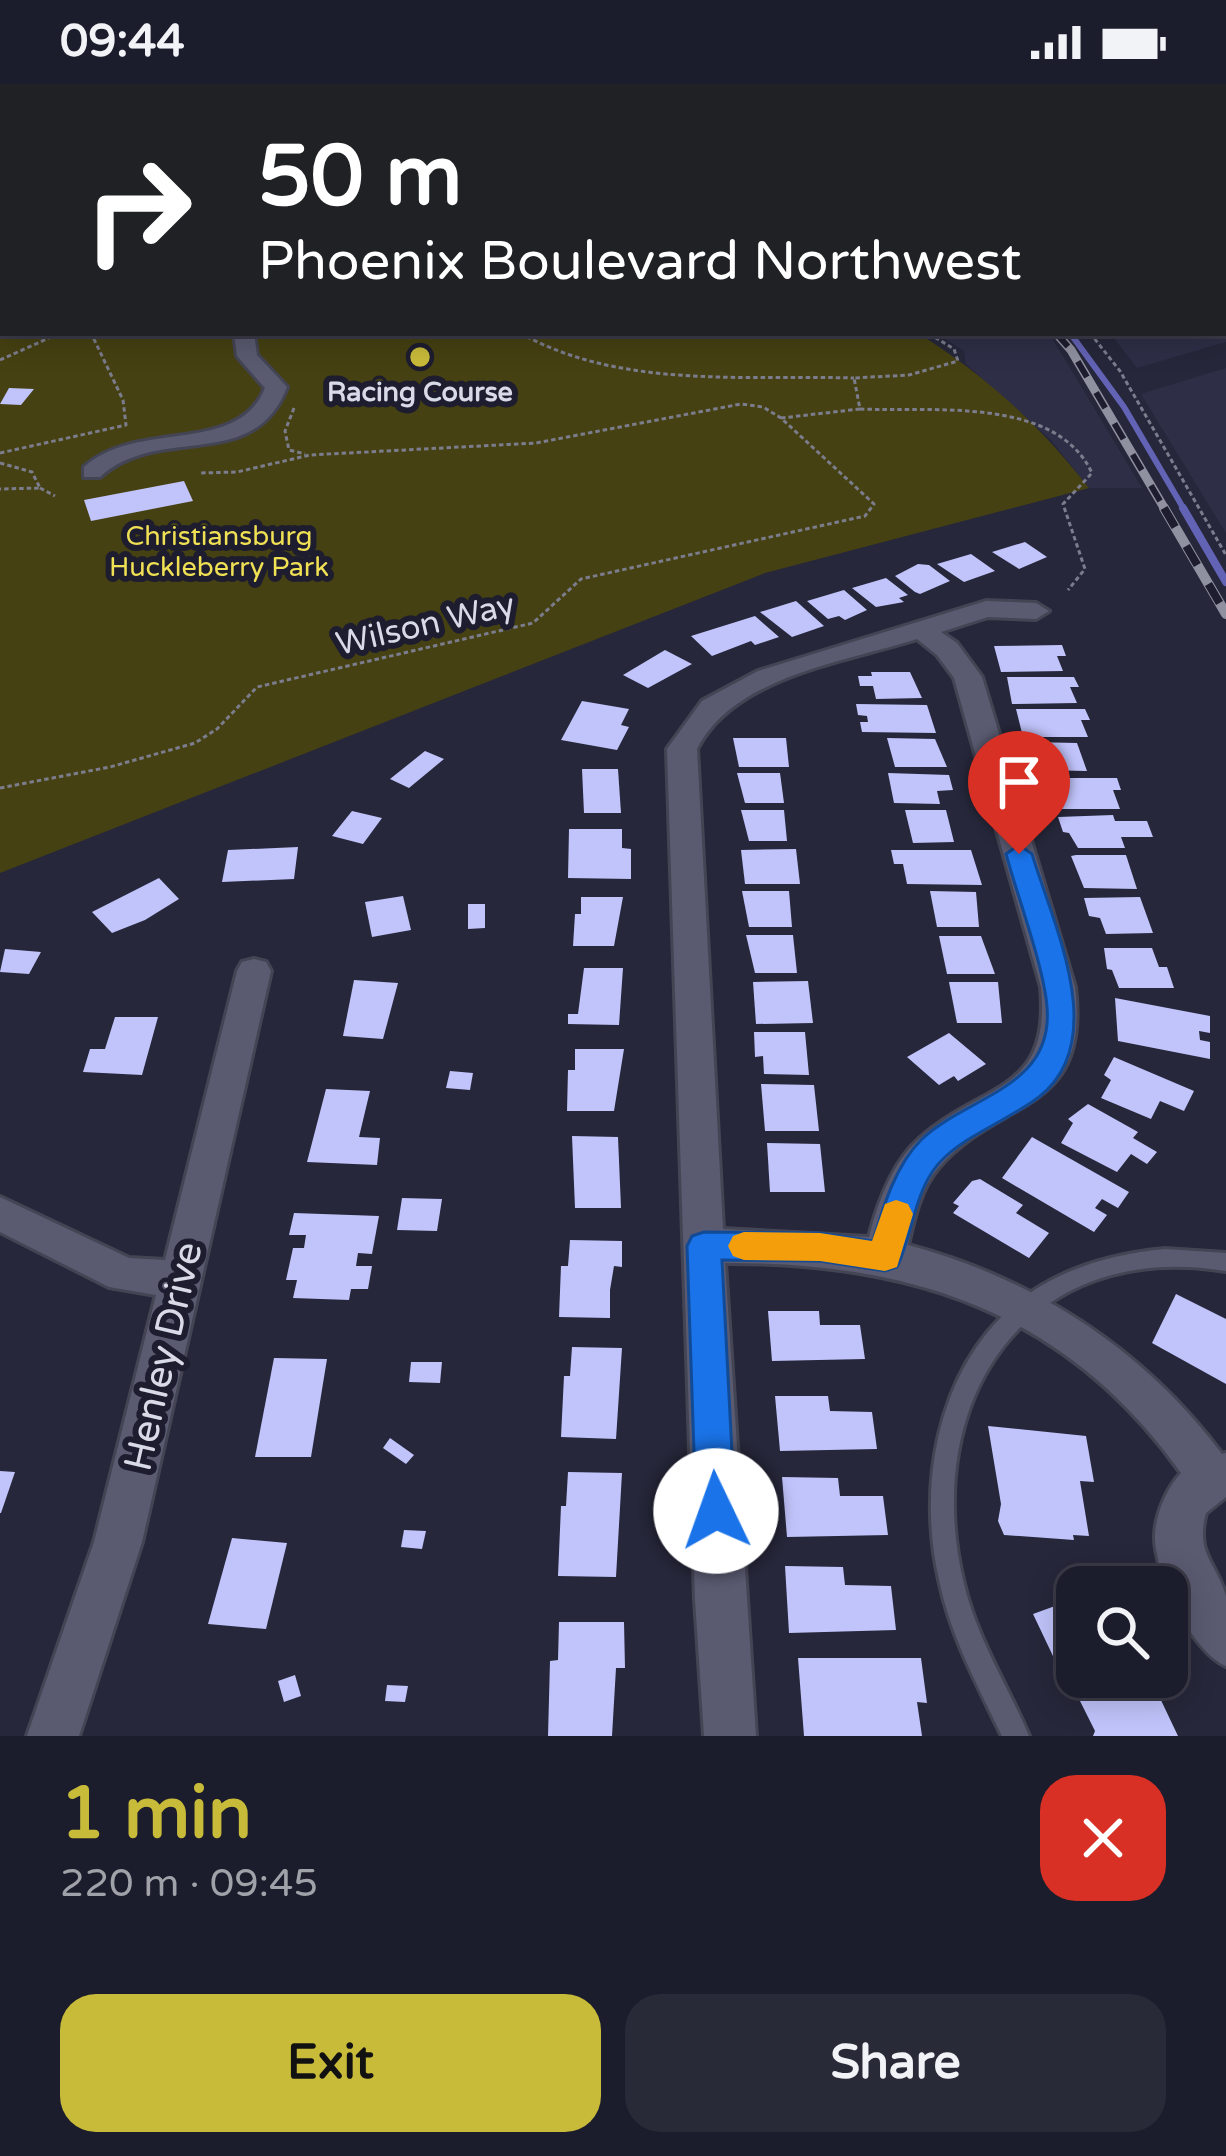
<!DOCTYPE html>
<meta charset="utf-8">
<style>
:root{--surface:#1c1d2c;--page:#292a38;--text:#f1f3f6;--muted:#a0a2a9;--line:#3a3b48;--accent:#c9bb3a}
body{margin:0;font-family:"Varela Round",sans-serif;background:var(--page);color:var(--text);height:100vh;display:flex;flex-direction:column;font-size:45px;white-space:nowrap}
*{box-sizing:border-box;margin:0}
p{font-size:39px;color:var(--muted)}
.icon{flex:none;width:66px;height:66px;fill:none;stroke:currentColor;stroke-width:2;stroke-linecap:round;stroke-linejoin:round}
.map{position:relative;height:1652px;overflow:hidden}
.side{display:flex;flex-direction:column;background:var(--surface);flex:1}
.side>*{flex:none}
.guide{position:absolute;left:0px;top:0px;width:1227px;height:252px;box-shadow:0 6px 30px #0003,0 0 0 3px var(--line);background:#202124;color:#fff;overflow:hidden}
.fabs{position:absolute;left:1056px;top:1482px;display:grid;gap:24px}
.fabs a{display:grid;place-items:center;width:132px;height:132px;border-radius:24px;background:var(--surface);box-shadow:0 6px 30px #0003,0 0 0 3px var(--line);font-size:60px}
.pin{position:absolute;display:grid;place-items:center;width:102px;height:102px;color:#fff;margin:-123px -51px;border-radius:50% 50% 50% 0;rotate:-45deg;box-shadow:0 0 12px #0007}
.pin .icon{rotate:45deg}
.me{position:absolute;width:132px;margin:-66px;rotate:357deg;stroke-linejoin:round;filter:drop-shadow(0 0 9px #0008)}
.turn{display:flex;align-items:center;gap:42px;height:252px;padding:0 60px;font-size:54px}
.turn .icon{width:156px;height:156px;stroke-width:2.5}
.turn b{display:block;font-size:84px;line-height:102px}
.round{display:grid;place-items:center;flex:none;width:126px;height:126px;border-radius:36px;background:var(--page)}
.summary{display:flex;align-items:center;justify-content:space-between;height:204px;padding:0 60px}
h1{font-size:72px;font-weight:700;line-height:90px;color:var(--accent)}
.primary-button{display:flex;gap:24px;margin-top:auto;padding:24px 60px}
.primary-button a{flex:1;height:138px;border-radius:36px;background:var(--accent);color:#111;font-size:48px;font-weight:700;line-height:138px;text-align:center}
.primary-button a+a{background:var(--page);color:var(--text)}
.status{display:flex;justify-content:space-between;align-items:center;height:84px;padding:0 60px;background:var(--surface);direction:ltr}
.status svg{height:33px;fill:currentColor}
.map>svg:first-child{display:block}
.built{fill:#2e2e47}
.green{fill:#464112}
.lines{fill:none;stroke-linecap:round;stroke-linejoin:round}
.stream-far2{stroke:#6363b6;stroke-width:4.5}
.stream-far1{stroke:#6363b6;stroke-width:6}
.stream{stroke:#6363b6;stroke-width:8}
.building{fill:#c1c4fb}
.lane-casing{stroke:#444554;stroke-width:6}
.street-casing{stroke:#444554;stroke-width:6}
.path{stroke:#7b7c8c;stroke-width:3;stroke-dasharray:4.5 3;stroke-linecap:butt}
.lane{fill:#5a5b71;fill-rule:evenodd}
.street{fill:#5a5b71;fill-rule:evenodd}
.rail-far2-casing{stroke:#9091a0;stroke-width:6}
.rail-far1-casing{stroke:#9091a0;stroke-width:9}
.rail-casing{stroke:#9091a0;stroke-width:10}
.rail-far2{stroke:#1d1d2f;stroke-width:4.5;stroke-dasharray:14;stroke-linecap:butt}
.rail-far1{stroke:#1d1d2f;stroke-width:6;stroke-dasharray:18;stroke-linecap:butt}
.rail{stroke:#1d1d2f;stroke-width:8;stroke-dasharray:22;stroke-linecap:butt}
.route{fill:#1a73e8;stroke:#114b97;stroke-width:3}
.slow{fill:#f59e0b}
.poi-dot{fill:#c9bb3a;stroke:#1d1d2f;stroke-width:4.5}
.labels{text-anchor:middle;stroke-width:12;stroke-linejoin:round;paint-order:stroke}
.far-poi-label{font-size:27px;font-weight:bold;fill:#d9dae7;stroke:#1d1d2f}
.far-park-label{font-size:27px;fill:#f0e054;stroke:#1d1d2f}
.street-label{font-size:33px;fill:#d9dae7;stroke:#1d1d2f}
.near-street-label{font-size:39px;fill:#d9dae7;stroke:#1d1d2f}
</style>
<div class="status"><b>09:44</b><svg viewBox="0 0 49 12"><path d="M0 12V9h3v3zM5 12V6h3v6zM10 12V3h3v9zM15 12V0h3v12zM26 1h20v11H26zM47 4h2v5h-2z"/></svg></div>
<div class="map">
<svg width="1226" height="1652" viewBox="0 0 1226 1652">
<rect width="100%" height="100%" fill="#26273a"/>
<g class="built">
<path d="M0,0H642L647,3H3L0,7Z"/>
<path d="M770,0H1226V258L1137,284L1110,249H1224V3Z"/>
<path d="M936,249H1049L1142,404H1089L1051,356L966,280L964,267Z"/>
<path d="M1226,284V449L1141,310Z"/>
</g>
<path class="green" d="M0,227L3,249H918C986,292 1039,340 1089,404L765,489L0,789Z"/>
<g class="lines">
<path class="stream-far2" d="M687,0L695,3"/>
<path class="stream-far1" d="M1070,249L1124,323L1185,427"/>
<path class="stream" d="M1183,424L1226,498"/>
</g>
<g class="building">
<path d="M9,304L34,305L21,321L0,320Z"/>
<path d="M184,397L193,417L91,437L84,416Z"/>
<path d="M1025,458L1047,473L1019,485L992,468Z"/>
<path d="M971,470L995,487L964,498L937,480Z"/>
<path d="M918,480L929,481L950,497L920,510L915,508L895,492Z"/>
<path d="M886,494L908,511L899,514L904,518L876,523L852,504Z"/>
<path d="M844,506L867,526L845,536L839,532L828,535L807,517Z"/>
<path d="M796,517L824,542L792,553L760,528Z"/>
<path d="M755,532L779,553L755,561L751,557L712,572L691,552Z"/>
<path d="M1062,561L1066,572H1057L1063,587L1001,588L994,562Z"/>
<path d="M665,566L692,580L648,604L623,591Z"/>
<path d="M871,588H910L922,614L876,615L873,602H860L858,592H872Z"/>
<path d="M1007,593H1074L1079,603H1070L1077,619L1012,620Z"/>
<path d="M582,617L629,625L621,641L629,643L617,666L561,656Z"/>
<path d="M856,620L927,621L936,649L862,648L860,638H868L867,632L858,631Z"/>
<path d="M1016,625H1085L1090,636H1081L1088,653H1023Z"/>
<path d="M733,654H786L789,683H739Z"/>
<path d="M887,654L935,655L947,683H895Z"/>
<path d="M1031,658L1077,659L1087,687L1038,686L1027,660Z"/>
<path d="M425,667L444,675L409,704L390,695Z"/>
<path d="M582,685H618L621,729H584Z"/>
<path d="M737,689H780L784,719H745Z"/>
<path d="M888,689L949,691L953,706L937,707L940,720L894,719Z"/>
<path d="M1043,694H1117L1121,706H1113L1120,725H1051Z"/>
<path d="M741,726H784L787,757H749Z"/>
<path d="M905,726H946L954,758L913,759Z"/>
<path d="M352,727L382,734L363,760L332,752Z"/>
<path d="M1113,731L1115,737H1147L1153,753H1121L1125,764H1078L1069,749L1063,748L1058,733Z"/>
<path d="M569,745H622V764L631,765V795L568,794Z"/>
<path d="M298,763L294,795L222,798L228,766Z"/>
<path d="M796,765L800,800H745L741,766Z"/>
<path d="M891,766H971L982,801L907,800L903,780H894Z"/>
<path d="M1076,771H1126L1137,805L1084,804L1071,772Z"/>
<path d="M159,794L179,815L145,836L112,849L92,828Z"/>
<path d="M742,807H789L792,843H749Z"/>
<path d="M930,807L976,808L979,843H937Z"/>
<path d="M403,812L411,846L372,853L365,818Z"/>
<path d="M581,813H623L614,862H573L575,830H581Z"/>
<path d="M1140,813L1153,849L1106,850L1100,834L1089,832L1084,814Z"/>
<path d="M468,820H485V844L468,845Z"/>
<path d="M746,851H793L797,889H755Z"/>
<path d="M939,852H981L995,890H947Z"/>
<path d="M1104,864H1152L1159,883H1167L1174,904H1119L1112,886L1107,885Z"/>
<path d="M5,865L41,868L29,890L0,888Z"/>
<path d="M584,884H623L619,941L568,940V930H578Z"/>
<path d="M354,896L398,899L383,955L343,952Z"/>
<path d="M808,897L813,939L756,940L753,898Z"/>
<path d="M949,898H998L1002,939H957Z"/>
<path d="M1115,914L1210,932V949L1199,947L1200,956L1210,958V975L1118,957Z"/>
<path d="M115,933H158L142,991L83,988L90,965H105Z"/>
<path d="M754,948H805L809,991L764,990L763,972L755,973Z"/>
<path d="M949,949L986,980L958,997L954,992L939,1001L907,973Z"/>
<path d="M575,965H624L614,1027H567L568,986H575Z"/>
<path d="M1114,973L1194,1007L1184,1027L1160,1017L1151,1035L1101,1014L1111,996L1104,991Z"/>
<path d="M450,987L473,989L470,1006L446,1004Z"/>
<path d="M761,1000L814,1001L819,1047H765Z"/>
<path d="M326,1005L370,1007L359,1053L380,1054L377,1081L307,1078Z"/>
<path d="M1088,1020L1138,1048L1133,1054L1157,1068L1147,1080L1131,1070L1117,1088L1061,1059L1073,1039L1068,1035Z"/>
<path d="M572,1052L618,1053L621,1124H575Z"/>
<path d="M1032,1053L1129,1108L1118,1124L1102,1115L1095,1124L1107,1131L1094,1148L1002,1094Z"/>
<path d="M767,1059L820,1060L825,1108H770Z"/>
<path d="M980,1095L1023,1121L1016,1129L1049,1149L1029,1174L953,1129L959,1122L953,1119L972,1097Z"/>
<path d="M402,1114L442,1115L437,1147L397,1146Z"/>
<path d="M294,1129L379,1132L372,1170L358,1169L356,1182H372L368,1205H351L349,1216L293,1214L297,1196H286L293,1164H304L306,1151H289Z"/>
<path d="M570,1156L622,1157V1183L614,1182L610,1206V1234L559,1233L561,1182H568Z"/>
<path d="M1176,1210L1226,1235V1300L1152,1259Z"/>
<path d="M768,1227H819L820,1241H860L865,1275L772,1277Z"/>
<path d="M572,1263L622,1264L616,1355L561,1353L564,1292H570Z"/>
<path d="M274,1274L327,1275L311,1373H255Z"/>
<path d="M411,1278H442L440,1299L409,1298Z"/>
<path d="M775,1312H828L830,1327L872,1328L877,1365L780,1367Z"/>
<path d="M988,1342L1086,1352L1094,1398L1080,1397L1089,1452L1073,1451L1074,1456L1004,1451L998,1437L1001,1420Z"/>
<path d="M390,1354L414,1371L406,1380L383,1364Z"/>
<path d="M0,1387L15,1388L1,1429H0Z"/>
<path d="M568,1388L622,1389L616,1493L558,1492L561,1422H566Z"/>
<path d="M782,1393L838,1394L840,1412H883L888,1451L787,1453Z"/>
<path d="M404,1446L426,1447L422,1465L401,1463Z"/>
<path d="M232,1454L287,1459L266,1545L208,1540Z"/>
<path d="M785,1482L843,1483L845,1501L891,1502L896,1546L789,1549Z"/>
<path d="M1077,1514V1593H1150L1178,1652H1093L1095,1647L1076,1609L1071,1610L1033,1530Z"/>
<path d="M559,1538H624L625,1584H616L612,1652H548L550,1577L558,1576Z"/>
<path d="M798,1574H921L927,1619L917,1618L922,1652H804Z"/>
<path d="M295,1591L301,1612L284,1618L278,1597Z"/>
<path d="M387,1601L408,1602L405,1618L385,1617Z"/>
</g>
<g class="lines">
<g class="lane-casing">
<g id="lane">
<path d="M0,0H11L0,4Z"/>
<path d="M116,0H125L121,3H112Z"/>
<path d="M215,0H224L220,3H211Z"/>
<rect x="1224" y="66" width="2" height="5"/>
<rect x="1224" y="219" width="2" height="6"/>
<path d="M1165,1165L1226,1169V1187C1027,1154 919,1317 964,1500C977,1555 1007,1600 1029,1652H1002C978,1602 952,1555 940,1500C917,1405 936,1289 1013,1222C1055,1186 1111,1170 1165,1165Z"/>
</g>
</g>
<g class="street-casing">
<g id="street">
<path d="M948,0H966L968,3H950Z"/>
<path d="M234,249H254L257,271L287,303C254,390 159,339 100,393H84V383C137,335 238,372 265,304L237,272Z"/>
<path d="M986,517L1036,519L1049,527L1036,535L988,533L941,548L957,559L982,593L1075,903C1090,1031 1002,1011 939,1083C920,1105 914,1134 908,1161C1035,1195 1143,1265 1222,1370L1226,1369V1413L1206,1429C1195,1470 1216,1478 1226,1512C1226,1532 1226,1561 1226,1582C1191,1567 1154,1488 1155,1451C1156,1429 1167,1404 1181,1389C1067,1229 914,1178 725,1179L756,1652H704L695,1515L667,665L702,617L758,587ZM917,555L937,571L954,594L1041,903C1051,1011 984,997 919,1055C892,1079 878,1118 869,1153L723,1145L697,665C734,592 845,578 917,555Z"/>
<path d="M254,875L266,878L271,887L142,1458L79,1652H27L94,1458L156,1211L109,1203L0,1148V1113L129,1174L165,1176L237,887L242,878Z"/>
</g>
</g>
<g class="path">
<path d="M763,0L769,3"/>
<path d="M520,249C620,305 743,291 854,294"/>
<path d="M1090,249L1120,287L1226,471"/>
<path d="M0,276L60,249"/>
<path d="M294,324L285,347L289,366L305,370"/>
<path d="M860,325C932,328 1056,312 1092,389L1063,420L1085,485L1068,506"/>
<path d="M781,334L860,325L854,294L909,291L958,277L954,265L928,249"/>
<path d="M0,369L126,341L123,316L91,249"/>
<path d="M0,379L32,388L40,404L0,405"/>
<path d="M40,404L55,412"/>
<path d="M0,704L110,683L195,659L217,645L257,603L533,539L581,495L865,432L874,420L781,334L763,323L741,320L536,359L310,371L237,388L201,389"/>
</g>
<use href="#lane" class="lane"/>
<use href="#street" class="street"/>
<g class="rail-far2-casing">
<path id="rail-far2" d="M654,0L659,3"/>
</g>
<g class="rail-far1-casing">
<path id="rail-far1" d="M1056,249L1071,266L1166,427"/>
</g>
<g class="rail-casing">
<path id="rail" d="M1164,424L1226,530"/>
</g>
<use href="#rail-far2" class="rail-far2"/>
<use href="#rail-far1" class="rail-far1"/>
<use href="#rail" class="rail"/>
</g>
<path class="route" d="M1019,761L1032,770C1053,840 1111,957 1039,1013C1010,1035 971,1049 945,1073C914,1101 914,1148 897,1183L885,1187L820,1177L722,1176L735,1427L729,1440L716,1445L702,1440L696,1427L687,1162L692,1152L704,1148L820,1149L873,1157C883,1124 895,1082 921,1056C966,1012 1054,1005 1047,923C1044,883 1017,811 1006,770Z"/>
<path class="slow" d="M896,1116L908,1120L913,1130L897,1183L885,1187L820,1177L744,1176L733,1172L728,1162L733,1152L744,1148L820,1149L872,1157L885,1120Z"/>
<circle class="poi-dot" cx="420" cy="273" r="12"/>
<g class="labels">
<g class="far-poi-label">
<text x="420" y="317">Racing Course</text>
</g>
<g class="far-park-label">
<text x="219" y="461">Christiansburg<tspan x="219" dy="31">Huckleberry Park</tspan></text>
</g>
<g class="street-label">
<text transform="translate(425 539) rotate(-13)" y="12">Wilson Way</text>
</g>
<g class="near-street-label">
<text transform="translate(162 1272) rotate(-77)" y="14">Henley Drive</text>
</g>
</g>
</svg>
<div class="fabs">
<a><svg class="icon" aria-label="search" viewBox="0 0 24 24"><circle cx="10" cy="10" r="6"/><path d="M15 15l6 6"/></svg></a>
</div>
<div class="pin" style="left:1019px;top:770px;background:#d93025"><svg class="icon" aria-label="arrive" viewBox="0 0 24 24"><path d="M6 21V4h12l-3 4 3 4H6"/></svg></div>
<svg class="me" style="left:716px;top:1427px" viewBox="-20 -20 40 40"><circle r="19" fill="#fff"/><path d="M0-13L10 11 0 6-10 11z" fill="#1a73e8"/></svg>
<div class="guide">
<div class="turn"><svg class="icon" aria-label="right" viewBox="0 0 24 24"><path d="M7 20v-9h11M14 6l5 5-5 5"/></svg><div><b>50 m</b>Phoenix Boulevard Northwest</div></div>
</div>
</div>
<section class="side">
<div class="summary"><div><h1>1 min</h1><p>220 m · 09:45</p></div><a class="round" style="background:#d93025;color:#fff"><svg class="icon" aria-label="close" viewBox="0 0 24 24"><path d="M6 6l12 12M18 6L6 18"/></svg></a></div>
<div class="primary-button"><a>Exit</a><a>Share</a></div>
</section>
